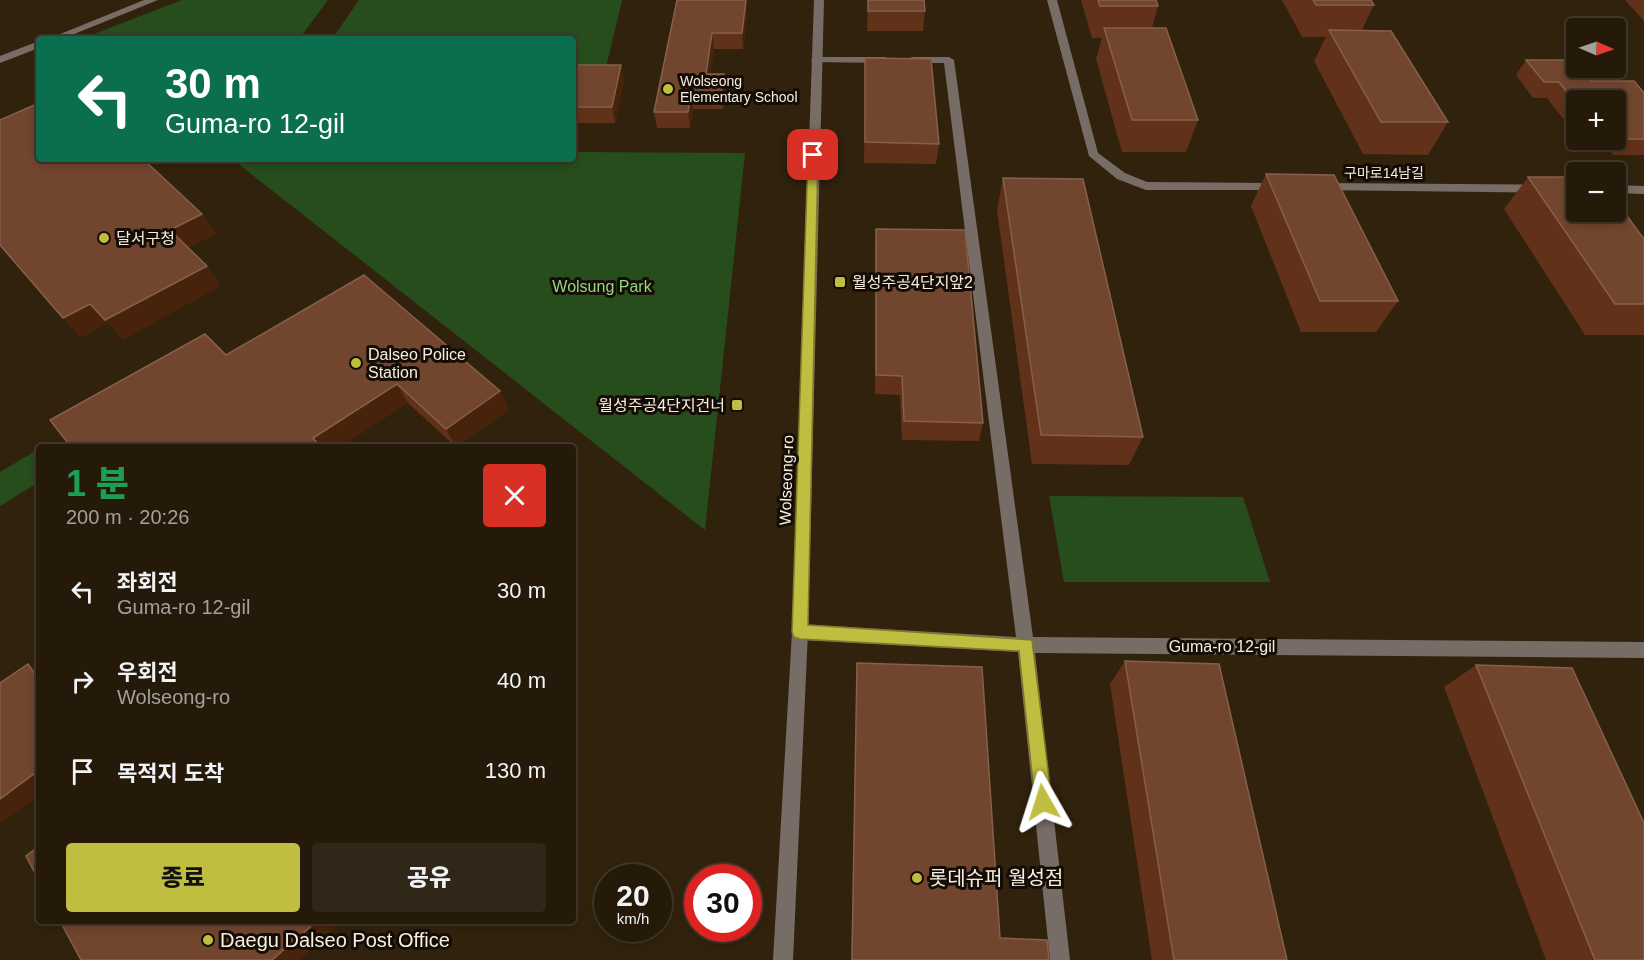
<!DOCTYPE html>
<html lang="ko">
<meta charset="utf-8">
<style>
:root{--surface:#251a0a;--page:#312718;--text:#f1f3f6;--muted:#a3a19c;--line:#42382b;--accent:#bfbe41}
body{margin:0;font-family:Arial,"Noto Sans KR",sans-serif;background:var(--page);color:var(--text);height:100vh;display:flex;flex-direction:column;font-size:22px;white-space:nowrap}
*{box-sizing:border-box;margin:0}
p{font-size:20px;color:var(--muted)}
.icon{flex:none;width:33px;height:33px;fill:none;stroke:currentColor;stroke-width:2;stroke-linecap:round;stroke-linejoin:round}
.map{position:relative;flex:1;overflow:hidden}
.side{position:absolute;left:36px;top:444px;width:540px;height:480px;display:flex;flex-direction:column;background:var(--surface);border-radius:6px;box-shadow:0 3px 9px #0003,0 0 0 2px var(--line)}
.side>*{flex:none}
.guide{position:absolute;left:36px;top:36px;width:540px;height:126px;border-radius:6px;box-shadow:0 3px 9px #0003,0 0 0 2px var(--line);background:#0b6e4f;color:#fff;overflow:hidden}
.needle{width:39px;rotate:92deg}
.tools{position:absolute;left:1566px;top:18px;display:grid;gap:12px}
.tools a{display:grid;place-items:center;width:60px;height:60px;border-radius:6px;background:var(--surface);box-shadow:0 3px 9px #0003,0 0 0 2px var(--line);font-size:30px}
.speed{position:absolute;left:594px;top:864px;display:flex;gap:12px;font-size:30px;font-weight:700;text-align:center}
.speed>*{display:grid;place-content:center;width:78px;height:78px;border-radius:50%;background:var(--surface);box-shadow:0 3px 9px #0003,0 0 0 2px var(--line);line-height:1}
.speed small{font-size:15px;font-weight:400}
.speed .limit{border:9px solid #d22;background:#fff;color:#111}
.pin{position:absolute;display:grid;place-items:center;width:51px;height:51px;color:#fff;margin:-26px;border-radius:12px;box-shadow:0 3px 9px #0006}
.me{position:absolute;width:66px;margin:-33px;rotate:354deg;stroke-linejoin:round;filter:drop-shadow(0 0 4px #0008)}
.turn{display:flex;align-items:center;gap:21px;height:126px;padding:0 30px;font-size:27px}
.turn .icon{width:78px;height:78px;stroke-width:2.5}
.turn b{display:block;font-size:42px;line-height:51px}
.round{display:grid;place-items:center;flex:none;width:63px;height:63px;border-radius:6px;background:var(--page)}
.summary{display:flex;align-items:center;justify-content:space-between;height:102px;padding:0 30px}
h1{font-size:36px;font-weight:800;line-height:45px;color:#1e9e55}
.cta{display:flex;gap:12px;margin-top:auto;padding:12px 30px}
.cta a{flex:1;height:69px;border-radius:6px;background:var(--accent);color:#111;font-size:24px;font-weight:800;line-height:69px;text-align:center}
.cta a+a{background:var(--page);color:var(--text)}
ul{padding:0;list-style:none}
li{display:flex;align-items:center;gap:18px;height:90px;padding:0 30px}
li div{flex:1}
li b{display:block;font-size:22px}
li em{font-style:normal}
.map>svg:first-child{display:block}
.green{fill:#274d1c}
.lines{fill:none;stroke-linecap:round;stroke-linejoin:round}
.service{fill:#786c66;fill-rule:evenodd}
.minor{fill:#786c66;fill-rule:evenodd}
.tertiary{fill:#786c66;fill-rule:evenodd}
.wall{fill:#613119}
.shaded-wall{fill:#47230b}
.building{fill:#71452e;stroke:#86604a;stroke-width:1.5}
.route{fill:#bfbe41;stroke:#7c7c2a;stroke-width:1.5}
.poi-dot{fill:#bfbe41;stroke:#140d05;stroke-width:2}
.labels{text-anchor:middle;stroke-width:6;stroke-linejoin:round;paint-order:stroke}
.far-poi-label{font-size:14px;fill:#f7ede0;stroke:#140d05;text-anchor:start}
.far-street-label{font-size:14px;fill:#f7ede0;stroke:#140d05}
.poi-label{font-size:16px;fill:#f7ede0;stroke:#140d05;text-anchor:start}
.park-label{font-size:16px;fill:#94d681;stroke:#140d05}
.street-label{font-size:16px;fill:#f7ede0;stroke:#140d05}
.near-poi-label{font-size:20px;fill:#f7ede0;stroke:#140d05;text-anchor:start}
</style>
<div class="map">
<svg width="1644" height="960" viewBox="0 0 1644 960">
<rect width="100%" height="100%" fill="#31220d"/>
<g class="green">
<path d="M182,0H328L299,39H81Z"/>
<path d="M359,0H622L603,80H573V39H332Z"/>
<path d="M573,152L745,153L705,530L232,159H573Z"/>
<path d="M39,449V482L0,506V472Z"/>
<path d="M1049,496L1243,497L1270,582H1064Z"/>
</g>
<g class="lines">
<g class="service">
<path d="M1047,0H1057L1098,153L1125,173L1147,182L1280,183L1284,184V190H1146L1117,179L1089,156Z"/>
<path d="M1322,183L1576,185V193L1318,190V184Z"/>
<path d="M1616,185L1644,186V194L1616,193Z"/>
</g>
<g class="minor">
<path d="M816,57H885L890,60L885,63L812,62L811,60Z"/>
<path d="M949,57L954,60L1033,637L1644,642V658L1035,653L1070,960H1050L1018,652L800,640L794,637L792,632L794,627L800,624L1016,637L944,63H912L907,60L912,57Z"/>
</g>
<g class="tertiary">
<path d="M144,0H158L62,39H48Z"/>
<path d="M814,0H824L808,632L793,960H773L792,632Z"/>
<path d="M39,41V48L0,63V56Z"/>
</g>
</g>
<g class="wall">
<path d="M677,0H746L747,14L743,49H714L710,74H724L726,90L723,109H693L690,128H657L654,112Z"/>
<path d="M868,0L925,11L923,31H867Z"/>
<path d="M1081,0H1156L1158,6L1152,28L1198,120L1186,152H1122L1096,59L1102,38H1092Z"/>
<path d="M1282,0H1371L1374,5L1362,30L1448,122L1428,155L1363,154L1314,61L1326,37H1302Z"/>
<path d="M1625,0H1644V21Z"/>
<path d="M865,58L939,144L936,164L864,163Z"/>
<path d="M1526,60L1591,81L1644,93V155H1613L1601,140H1616V100H1576V129H1571L1547,98H1533L1516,75Z"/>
<path d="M573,65H621L624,81L615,123H573Z"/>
<path d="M1266,174L1398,301L1376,332H1301L1251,206Z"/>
<path d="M1528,177L1644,239V335H1585L1504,209Z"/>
<path d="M1003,178L1143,437L1129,465L1032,464L997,210Z"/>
<path d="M876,229L983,423L979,441L902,440L900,395L875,394V248Z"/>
<path d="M226,355L500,391L509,410L456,447L408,403Z"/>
<path d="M1125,661L1287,960H1152L1110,684Z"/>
<path d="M857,663L1000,938L1049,960H851Z"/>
<path d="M1476,665L1644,960H1546L1444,687Z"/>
</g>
<g class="shaded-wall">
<path d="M746,0L747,14L743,49L742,33Z"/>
<path d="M712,33L714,49L708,90L706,74Z"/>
<path d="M621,65L624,81L615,123L612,107Z"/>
<path d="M724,74L726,90L723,109L721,93Z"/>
<path d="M691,93L693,109L690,128L688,112Z"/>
<path d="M202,214L216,234L184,250L170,230Z"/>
<path d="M207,266L221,286L123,340L108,323L81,338L63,318L90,304Z"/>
<path d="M397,384L408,403L341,447H319L313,438Z"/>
<path d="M500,391L509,410L456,447L446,429Z"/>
<path d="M28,664L39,670V680Z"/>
<path d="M39,770V795L0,824V799Z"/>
<path d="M317,921H343L299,960H272Z"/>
</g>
<g class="building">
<path d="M677,0H746L742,33H712L706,74H724L721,93H691L688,112H654Z"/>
<path d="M868,0H924L925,11H868Z"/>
<path d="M1098,0H1156L1158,6H1100Z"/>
<path d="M1313,0H1371L1374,5H1316Z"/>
<path d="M1104,28H1166L1198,120H1132Z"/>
<path d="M1329,30L1391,31L1448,122H1381Z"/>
<path d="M865,58L931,59L939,144L865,142Z"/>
<path d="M1526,60H1574L1576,63V68H1580L1591,81H1634L1644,93V139H1626L1616,126V100H1576V104L1559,82H1544Z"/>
<path d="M573,65H621L612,107H573Z"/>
<path d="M39,103V159H143L202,214L170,230L207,266L105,320L90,304L63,318L0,245V120Z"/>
<path d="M1266,174L1334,175L1398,301H1320Z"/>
<path d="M1528,177H1576V212H1616V201L1644,239V304H1615Z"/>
<path d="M1003,178L1083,179L1143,437L1041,435Z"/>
<path d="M876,229L965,230L983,423L904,421L902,376L876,375Z"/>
<path d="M364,275L500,391L446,429L397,384L313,438L321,447H71L50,420L205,334L226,355Z"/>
<path d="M1125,661L1219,664L1287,960H1174Z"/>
<path d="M857,663L982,667L1000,938L1047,940L1049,960H852Z"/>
<path d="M28,664L39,680V770L0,799V683Z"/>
<path d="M1476,665L1572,668L1644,823V960H1595Z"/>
<path d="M39,846V881L26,856Z"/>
<path d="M60,921H317L272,960H81Z"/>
</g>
<path class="route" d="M813,152L818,155L808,625L1032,640L1052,802L1049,808L1043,811L1037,808L1035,802L1019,651L800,639L794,637L792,632L808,155Z"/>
<g class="poi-dot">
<circle cx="668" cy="89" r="6"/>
<circle cx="104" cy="238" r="6"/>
<rect x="834" y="276" width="12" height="12" rx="3"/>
<circle cx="356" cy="363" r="6"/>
<rect x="731" y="399" width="12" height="12" rx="3"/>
<circle cx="917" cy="878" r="6"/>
<circle cx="208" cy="940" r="6"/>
</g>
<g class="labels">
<g class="far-poi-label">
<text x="680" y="86">Wolseong<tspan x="680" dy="16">Elementary School</tspan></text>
</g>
<g class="far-street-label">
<text x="1384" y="178">구마로14남길</text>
</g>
<g class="poi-label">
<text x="116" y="244">달서구청</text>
<text x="852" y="288">월성주공4단지앞2</text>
<text x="368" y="360">Dalseo Police<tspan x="368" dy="18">Station</tspan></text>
<text x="725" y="411" text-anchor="end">월성주공4단지건너</text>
</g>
<g class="park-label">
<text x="602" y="292">Wolsung Park</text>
</g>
<g class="street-label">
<text transform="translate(786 480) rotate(-88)" y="6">Wolseong-ro</text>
<text x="1222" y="652">Guma-ro 12-gil</text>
</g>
<g class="near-poi-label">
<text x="929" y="885">롯데슈퍼 월성점</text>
<text x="220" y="947">Daegu Dalseo Post Office</text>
</g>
</g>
</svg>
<div class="tools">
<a><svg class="needle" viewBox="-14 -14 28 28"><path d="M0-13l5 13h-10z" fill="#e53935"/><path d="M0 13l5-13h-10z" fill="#a3a19c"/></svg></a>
<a>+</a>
<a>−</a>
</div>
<div class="speed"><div>20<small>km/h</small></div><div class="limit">30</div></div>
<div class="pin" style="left:813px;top:155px;background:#d93025"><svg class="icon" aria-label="arrive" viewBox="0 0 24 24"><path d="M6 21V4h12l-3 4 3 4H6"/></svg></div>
<svg class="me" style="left:1043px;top:802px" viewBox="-20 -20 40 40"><path d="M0-17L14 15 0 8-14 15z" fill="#bfbe41" stroke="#fff" stroke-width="4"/></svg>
<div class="guide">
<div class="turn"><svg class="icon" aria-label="left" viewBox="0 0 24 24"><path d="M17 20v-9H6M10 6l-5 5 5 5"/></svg><div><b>30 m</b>Guma-ro 12-gil</div></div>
</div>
<section class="side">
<div class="summary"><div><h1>1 분</h1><p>200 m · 20:26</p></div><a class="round" style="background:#d93025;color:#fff"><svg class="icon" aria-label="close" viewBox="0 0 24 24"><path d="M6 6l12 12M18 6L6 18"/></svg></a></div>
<ul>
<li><svg class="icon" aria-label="left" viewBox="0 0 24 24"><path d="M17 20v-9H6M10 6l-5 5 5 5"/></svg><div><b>좌회전</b><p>Guma-ro 12-gil</p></div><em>30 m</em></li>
<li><svg class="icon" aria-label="right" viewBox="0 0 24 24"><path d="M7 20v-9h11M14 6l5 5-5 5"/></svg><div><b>우회전</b><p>Wolseong-ro</p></div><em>40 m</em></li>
<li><svg class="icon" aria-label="arrive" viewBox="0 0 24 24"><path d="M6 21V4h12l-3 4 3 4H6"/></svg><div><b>목적지 도착</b></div><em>130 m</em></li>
</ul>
<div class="cta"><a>종료</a><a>공유</a></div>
</section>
</div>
